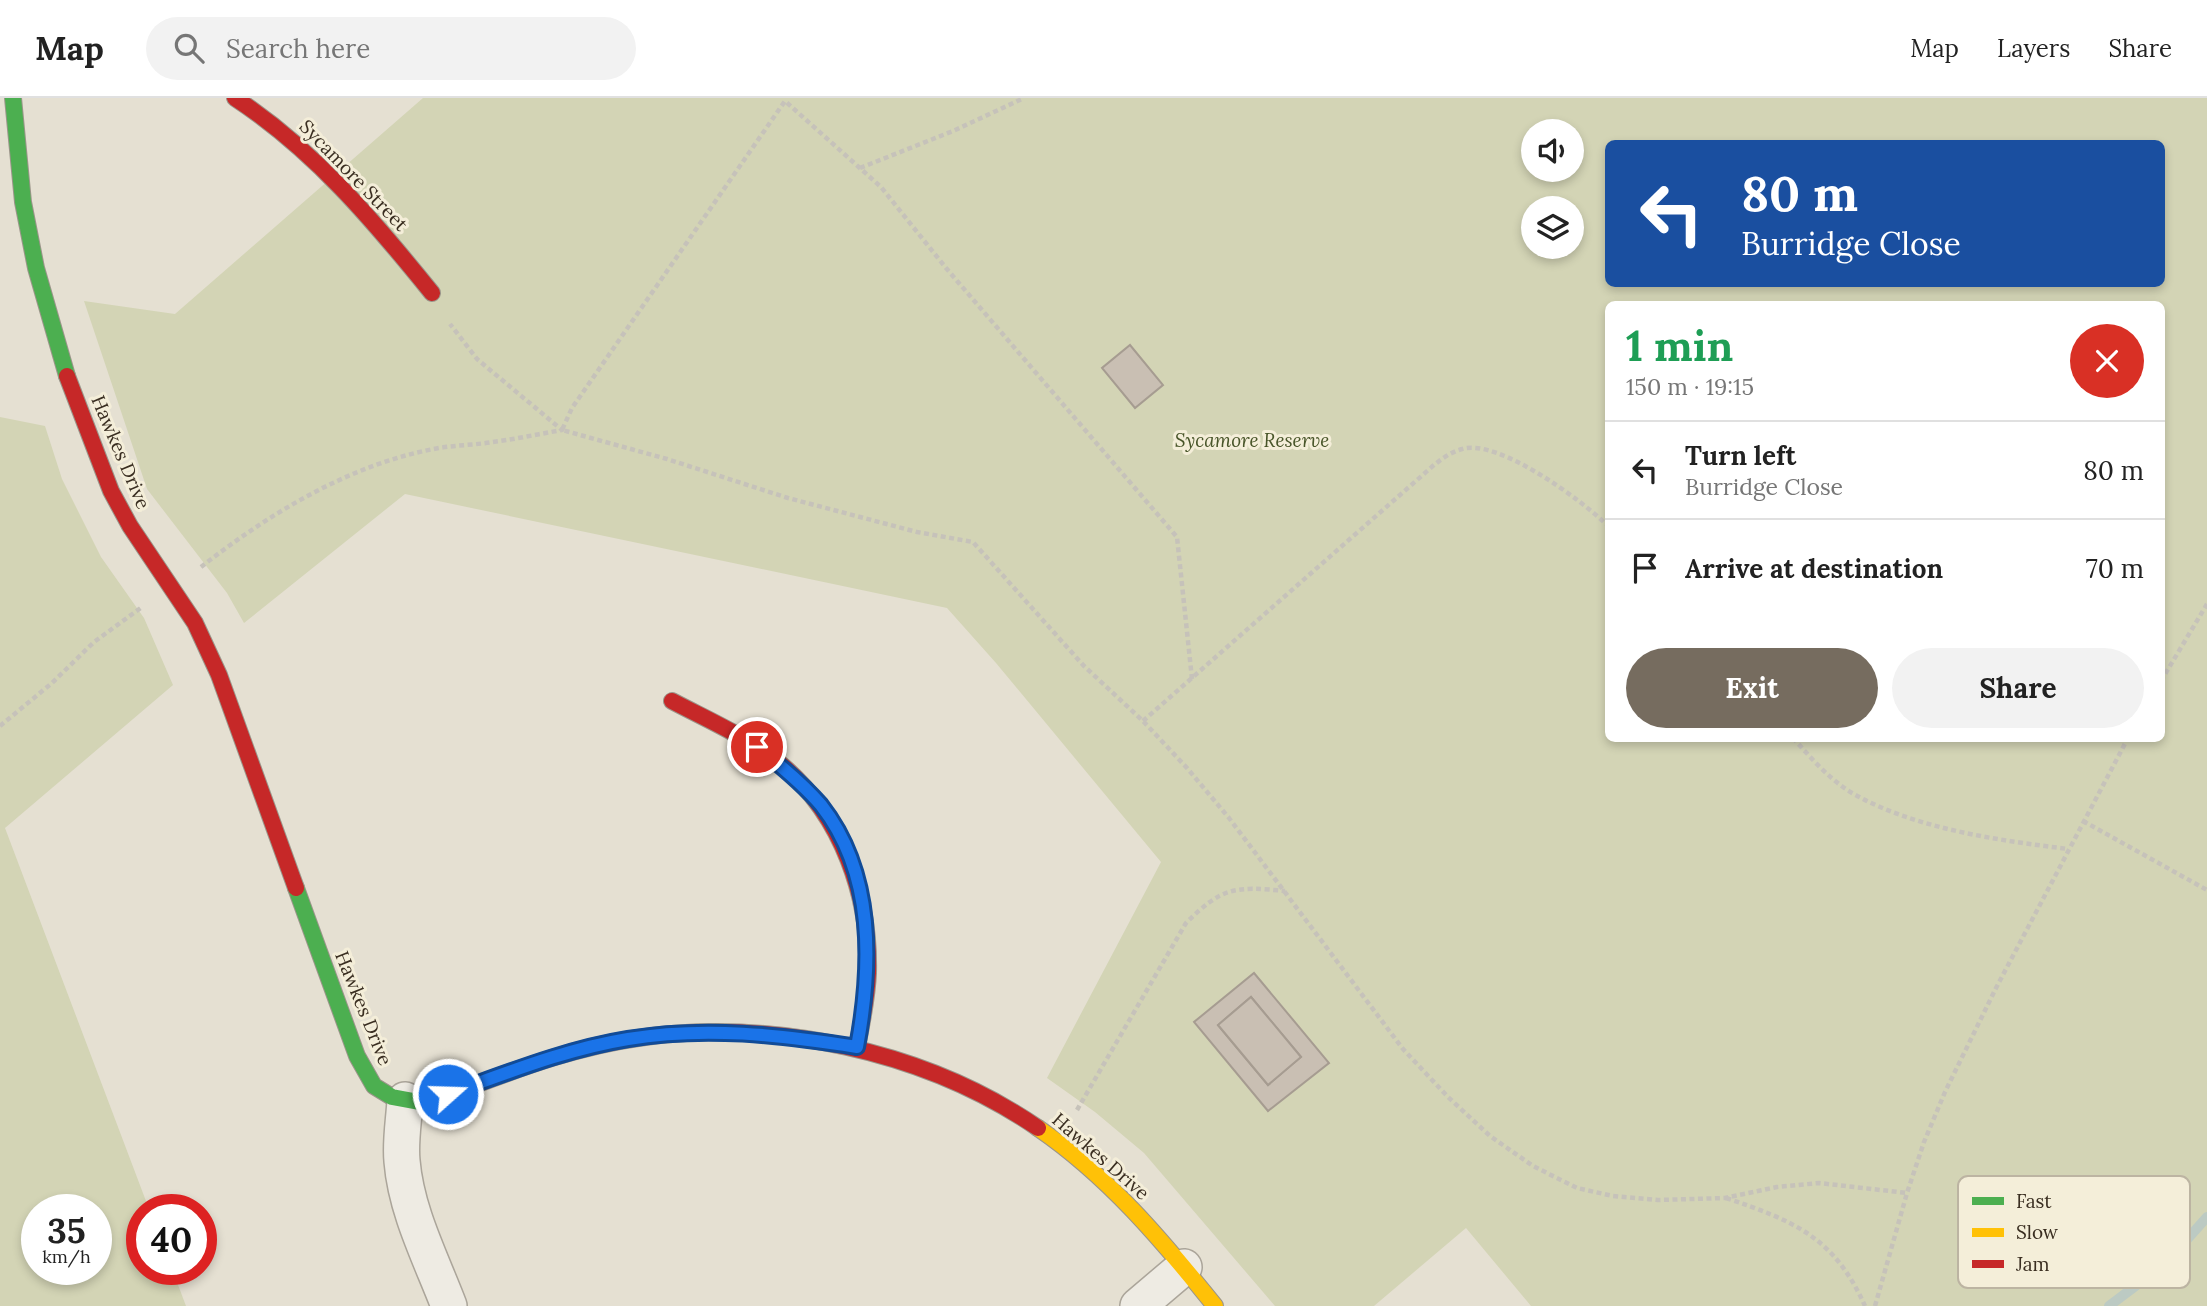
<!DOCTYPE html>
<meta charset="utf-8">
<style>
:root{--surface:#fff;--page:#f2f2f2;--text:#222;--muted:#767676;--line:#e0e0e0;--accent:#766c5f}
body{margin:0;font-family:Lora,serif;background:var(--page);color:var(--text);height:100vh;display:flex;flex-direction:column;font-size:26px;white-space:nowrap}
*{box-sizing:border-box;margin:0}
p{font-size:23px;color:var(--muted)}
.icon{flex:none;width:38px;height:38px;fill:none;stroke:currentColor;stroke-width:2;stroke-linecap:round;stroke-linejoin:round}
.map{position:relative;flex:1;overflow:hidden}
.sheet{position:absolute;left:1605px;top:203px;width:560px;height:441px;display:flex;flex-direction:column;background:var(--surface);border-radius:10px;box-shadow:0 4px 10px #0003}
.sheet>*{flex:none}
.hud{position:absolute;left:1605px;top:42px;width:560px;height:147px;border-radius:10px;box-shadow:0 4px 10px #0003;background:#1a4fa0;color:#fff;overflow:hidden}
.controls{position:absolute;left:1521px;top:21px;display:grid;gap:14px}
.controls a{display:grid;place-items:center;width:63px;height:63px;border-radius:50%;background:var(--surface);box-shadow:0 4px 10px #0003;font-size:35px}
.speed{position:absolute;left:21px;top:1096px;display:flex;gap:14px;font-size:35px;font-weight:700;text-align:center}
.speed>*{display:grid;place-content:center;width:91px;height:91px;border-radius:50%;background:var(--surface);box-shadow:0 4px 10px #0003;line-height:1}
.speed small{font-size:18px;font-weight:400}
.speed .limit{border:10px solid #d22;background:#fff;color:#111}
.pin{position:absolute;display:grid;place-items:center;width:60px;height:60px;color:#fff;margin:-30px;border:4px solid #fff;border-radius:50%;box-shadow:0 2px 7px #0007}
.me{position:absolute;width:77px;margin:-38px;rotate:70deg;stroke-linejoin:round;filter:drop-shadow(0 0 5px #0008)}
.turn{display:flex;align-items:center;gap:24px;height:147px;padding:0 21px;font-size:32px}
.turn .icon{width:91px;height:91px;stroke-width:2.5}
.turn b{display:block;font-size:49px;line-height:60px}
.round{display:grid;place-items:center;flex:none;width:74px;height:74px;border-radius:37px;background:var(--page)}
.head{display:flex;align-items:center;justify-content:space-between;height:119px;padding:0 21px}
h1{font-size:42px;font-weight:700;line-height:52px;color:#1e9e55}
.primary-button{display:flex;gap:14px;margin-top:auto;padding:14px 21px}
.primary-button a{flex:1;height:80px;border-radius:42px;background:var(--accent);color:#fff;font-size:28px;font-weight:700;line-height:80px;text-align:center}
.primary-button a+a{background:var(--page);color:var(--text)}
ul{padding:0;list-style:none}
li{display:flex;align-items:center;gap:21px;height:98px;padding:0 21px;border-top:2px solid var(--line)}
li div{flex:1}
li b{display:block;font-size:26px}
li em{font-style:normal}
header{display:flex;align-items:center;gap:42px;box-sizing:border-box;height:98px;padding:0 35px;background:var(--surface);border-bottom:2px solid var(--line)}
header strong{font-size:33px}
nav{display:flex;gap:38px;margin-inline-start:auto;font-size:24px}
.search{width:490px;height:63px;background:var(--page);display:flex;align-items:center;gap:18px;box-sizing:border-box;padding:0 24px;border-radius:38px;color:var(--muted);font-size:26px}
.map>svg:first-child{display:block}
.green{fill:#d3d4b5;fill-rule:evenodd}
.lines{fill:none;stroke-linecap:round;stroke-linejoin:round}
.stream{stroke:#bccac3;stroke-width:10}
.building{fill:#c9bfb3;stroke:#a69c91;stroke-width:2;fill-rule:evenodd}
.street-casing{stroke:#aba59a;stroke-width:38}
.fast-casing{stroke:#9b958a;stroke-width:18}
.slow-casing{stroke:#9b958a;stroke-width:18}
.jam-casing{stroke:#9b958a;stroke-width:18}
.path{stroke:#c6c2ba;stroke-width:4.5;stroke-dasharray:5 3.5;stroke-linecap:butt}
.street{stroke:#eeebe3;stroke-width:35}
.fast{stroke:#4caf50;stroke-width:16}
.slow{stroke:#ffc107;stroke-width:16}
.jam{stroke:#c62828;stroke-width:16}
.route-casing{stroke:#114b97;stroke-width:18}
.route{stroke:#1a73e8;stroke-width:12}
.labels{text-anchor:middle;stroke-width:6;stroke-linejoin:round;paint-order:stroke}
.street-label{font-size:19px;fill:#3a2e21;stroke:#f4eed9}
.park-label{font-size:19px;font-style:italic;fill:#485529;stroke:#f4eed9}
.key{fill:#f4eed9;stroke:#bcb4a2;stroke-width:2}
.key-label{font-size:19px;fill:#3a2e21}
</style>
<header>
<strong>Map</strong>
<div class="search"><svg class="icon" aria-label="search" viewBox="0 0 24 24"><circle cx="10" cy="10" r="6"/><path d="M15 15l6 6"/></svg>Search here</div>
<nav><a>Map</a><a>Layers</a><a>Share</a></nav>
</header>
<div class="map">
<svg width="2207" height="1208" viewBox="0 0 2207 1208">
<rect width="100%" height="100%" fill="#e5e0d2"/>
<g class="green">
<path d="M423,0H2207V1208H1531L1466,1130L1374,1208H1275L1144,1055L1095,1014L1047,980L1161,764L996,565L947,510L405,396L244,525L227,495L147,391L84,203L175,216ZM1533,33H1572V72H1533ZM1608,46H2161V186H1608ZM1533,110H1572V149H1533ZM1608,206H2161V640H1608Z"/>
<path d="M0,319L45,328L62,381L101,459L144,520L173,587L5,730L149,1111H142V1171H172L186,1208H0ZM96,1111V1171H37V1111Z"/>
</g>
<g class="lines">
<path class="stream" d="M2109,1208L2166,1165L2207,1119"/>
</g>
<g class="building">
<path d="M1130,247L1163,287L1135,310L1102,270Z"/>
<path d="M1254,875L1329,965L1268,1013L1194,924ZM1251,899L1301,959L1268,987L1218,927Z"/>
<path d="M1251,899L1301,959L1268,987L1218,927Z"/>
</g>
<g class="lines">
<g class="street-casing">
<g id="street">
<path d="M405,1002C404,1022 400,1043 402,1063C406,1113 431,1161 449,1208"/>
<path d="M1138,1208L1184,1169"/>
</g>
</g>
<g class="fast-casing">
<g id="fast">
<path d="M13,0L23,104L36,170L67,278"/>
<path d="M296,790L357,958L374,988L392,999L419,1004L438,1000L475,987"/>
</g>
</g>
<g class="slow-casing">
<path id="slow" d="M1038,1030C1108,1078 1162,1142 1215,1208"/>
</g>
<g class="jam-casing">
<g id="jam">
<path d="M235,0C314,52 373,122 432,195"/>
<path d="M67,278L111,393L130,428L195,525L219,577L296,790"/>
<path d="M672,603C710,623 750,640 783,668C842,719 870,798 868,875C867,900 862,924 857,949"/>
<path d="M475,987C528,967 581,948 638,940C772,920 926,953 1038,1030"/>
</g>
</g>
<g class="path">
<path d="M860,70L953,33L1024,0"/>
<path d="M201,469C270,415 352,365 439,350C457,347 475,347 493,344C516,341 539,336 562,332L477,261L450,226"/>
<path d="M1192,581L1177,439L946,170L881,89L785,3L572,310L562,332L667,361L788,400L917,434L973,444L1084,568L1143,623L1187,670L1229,720L1403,951L1448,999L1490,1038L1533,1068L1577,1090L1613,1098L1658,1102L1725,1100L1777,1089L1819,1085L1907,1095"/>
<path d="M2161,583L2207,506"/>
<path d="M1143,623L1417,382C1431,370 1444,356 1462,351C1498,340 1583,403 1608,428"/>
<path d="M0,628L52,585L94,544L142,509"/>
<path d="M1793,640C1811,660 1829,681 1852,695C1915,731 1997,742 2068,751"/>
<path d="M2083,723L2207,792"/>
<path d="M1077,1012L1186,825C1222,789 1235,788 1285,793"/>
<path d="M1726,1100C1794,1123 1834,1139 1865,1208"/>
<path d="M1875,1208L1907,1095L1924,1044L1945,994L1996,890L2128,640"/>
</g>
<use href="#street" class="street"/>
<use href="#fast" class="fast"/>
<use href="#slow" class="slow"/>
<use href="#jam" class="jam"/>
</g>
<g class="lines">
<g class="route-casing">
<path id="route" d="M448,996C507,975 566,951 628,941C705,928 781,937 857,949C872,868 875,776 821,707C802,685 780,667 757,649"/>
</g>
<use href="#route" class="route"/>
</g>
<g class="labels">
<g class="street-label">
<text transform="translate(354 77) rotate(46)" y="7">Sycamore Street</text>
<text transform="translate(121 354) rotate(67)" y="7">Hawkes Drive</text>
<text transform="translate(364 910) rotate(68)" y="7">Hawkes Drive</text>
<text transform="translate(1101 1058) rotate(41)" y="7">Hawkes Drive</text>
</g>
<g class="park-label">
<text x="1252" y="349">Sycamore Reserve</text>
</g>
</g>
<rect x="1958" y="1078" width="232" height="112" rx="10" class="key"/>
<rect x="1972" y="1099" width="32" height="8" fill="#4caf50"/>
<rect x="1972" y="1130" width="32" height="9" fill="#ffc107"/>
<rect x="1972" y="1162" width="32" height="8" fill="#c62828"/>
<g class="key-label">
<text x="2016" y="1110">Fast</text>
<text x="2016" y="1141">Slow</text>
<text x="2016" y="1173">Jam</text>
</g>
</svg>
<div class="controls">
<a><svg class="icon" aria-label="sound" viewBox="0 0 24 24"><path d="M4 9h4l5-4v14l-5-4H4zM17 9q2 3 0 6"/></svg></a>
<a><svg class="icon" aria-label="layers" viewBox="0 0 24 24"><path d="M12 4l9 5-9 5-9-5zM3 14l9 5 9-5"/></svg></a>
</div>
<div class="speed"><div>35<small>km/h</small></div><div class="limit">40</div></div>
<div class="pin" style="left:757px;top:649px;background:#d93025"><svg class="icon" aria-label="arrive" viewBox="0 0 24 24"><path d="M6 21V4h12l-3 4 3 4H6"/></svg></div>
<svg class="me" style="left:448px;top:996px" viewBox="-20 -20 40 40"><circle r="17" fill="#1a73e8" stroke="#fff" stroke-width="3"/><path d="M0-11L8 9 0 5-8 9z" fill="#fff"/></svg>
<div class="hud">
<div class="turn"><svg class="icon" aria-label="left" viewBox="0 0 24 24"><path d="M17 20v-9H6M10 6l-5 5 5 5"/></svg><div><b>80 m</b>Burridge Close</div></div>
</div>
<section class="sheet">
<div class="head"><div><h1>1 min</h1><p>150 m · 19:15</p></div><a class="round" style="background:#d93025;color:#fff"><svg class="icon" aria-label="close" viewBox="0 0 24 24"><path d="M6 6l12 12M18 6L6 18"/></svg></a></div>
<ul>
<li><svg class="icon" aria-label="left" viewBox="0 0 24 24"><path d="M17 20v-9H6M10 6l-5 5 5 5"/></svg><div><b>Turn left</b><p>Burridge Close</p></div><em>80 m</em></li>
<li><svg class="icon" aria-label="arrive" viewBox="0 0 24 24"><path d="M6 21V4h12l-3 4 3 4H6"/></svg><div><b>Arrive at destination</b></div><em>70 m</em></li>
</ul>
<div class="primary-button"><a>Exit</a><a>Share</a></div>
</section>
</div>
